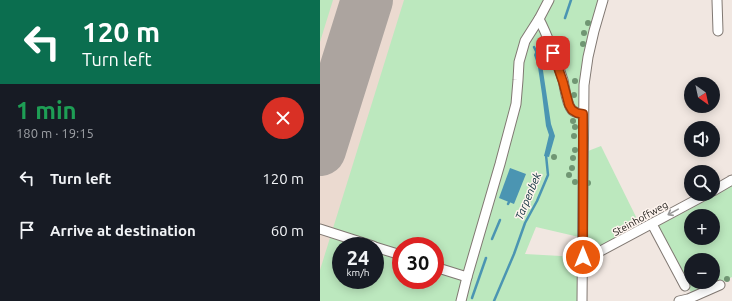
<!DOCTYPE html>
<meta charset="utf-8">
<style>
:root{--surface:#171b24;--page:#20242c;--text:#f1f3f6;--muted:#9ea1a6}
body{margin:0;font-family:Ubuntu,sans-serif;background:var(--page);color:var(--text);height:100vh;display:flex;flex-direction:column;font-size:15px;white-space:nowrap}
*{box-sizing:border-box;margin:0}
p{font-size:13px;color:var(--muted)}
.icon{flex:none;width:22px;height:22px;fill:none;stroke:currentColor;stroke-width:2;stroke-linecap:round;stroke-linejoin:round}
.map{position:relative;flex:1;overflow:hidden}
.panel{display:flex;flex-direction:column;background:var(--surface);width:320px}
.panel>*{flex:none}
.hud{background:#0b6e4f;color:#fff;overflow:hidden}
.needle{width:26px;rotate:147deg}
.buttons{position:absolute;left:364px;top:77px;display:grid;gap:8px}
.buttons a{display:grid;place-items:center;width:36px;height:36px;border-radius:50%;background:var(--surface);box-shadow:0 2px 10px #0003;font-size:20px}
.speed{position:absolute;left:12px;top:237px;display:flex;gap:8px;font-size:20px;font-weight:700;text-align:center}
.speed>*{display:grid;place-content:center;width:52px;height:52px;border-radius:50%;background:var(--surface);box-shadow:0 2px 10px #0003;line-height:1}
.speed small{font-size:10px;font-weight:400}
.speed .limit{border:6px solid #d22;background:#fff;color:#111}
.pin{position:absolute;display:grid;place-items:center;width:34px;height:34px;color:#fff;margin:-17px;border-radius:8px;box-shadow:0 2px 6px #0006}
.me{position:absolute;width:44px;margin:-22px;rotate:0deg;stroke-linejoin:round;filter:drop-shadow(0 0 3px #0008)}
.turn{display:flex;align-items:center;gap:14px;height:84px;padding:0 16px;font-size:18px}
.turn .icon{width:52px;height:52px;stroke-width:2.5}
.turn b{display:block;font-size:28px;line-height:34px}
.round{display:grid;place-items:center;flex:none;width:42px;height:42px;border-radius:21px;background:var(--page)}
.head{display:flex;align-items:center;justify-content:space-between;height:68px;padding:0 16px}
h1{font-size:24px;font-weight:700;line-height:30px;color:#1e9e55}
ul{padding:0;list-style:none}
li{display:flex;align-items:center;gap:12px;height:52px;padding:0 16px}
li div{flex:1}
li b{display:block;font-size:15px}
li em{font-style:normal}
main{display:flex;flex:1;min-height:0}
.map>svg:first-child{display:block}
.built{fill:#ebdad0;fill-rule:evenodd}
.green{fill:#bce8be;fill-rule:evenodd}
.water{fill:#4b95b2}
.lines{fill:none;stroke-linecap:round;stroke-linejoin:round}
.stream{stroke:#4b95b2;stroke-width:2.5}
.runway{stroke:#aca49f;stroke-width:52}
.minor-casing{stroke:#807872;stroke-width:11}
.minor{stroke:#fff;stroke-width:9}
.tree{fill:#709673}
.oneway{stroke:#989796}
.route-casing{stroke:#983908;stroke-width:10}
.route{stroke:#ea580c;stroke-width:7}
.labels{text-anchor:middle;stroke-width:3;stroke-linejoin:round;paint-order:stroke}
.street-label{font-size:10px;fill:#1b1815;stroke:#fef4ee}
.water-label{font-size:11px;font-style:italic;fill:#0e313e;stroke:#fef4ee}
</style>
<main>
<section class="panel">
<div class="hud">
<div class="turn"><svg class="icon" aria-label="left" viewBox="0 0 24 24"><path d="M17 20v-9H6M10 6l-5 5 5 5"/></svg><div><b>120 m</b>Turn left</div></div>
</div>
<div class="head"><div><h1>1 min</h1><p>180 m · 19:15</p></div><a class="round" style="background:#d93025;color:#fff"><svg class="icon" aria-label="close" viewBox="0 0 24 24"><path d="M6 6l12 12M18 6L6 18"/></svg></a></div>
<ul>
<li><svg class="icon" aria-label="left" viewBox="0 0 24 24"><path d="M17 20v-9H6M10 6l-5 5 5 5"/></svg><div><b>Turn left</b></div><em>120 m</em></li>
<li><svg class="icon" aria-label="arrive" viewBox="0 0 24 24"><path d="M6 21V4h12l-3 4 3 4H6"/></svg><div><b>Arrive at destination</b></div><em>60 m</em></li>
</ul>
</section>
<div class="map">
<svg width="412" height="301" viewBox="0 0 412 301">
<rect width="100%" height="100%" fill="#f1e7e1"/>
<path class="built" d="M0,0H266L167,281L0,301ZM21,246H55V280H21ZM81,246H115V280H81Z"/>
<g class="green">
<path d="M0,0H13L0,42Z"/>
<path d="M84,0H279L261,85L259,121V237L216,227L205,254L259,257V301H0V270ZM21,246H55V280H21ZM81,246H115V280H81Z"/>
<path d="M281,146L321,227L271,253L267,251L265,247L268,151Z"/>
<path d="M412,185V277L373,296L336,227L402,192ZM371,216H393V238H371ZM371,260H393V282H371Z"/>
</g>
<g class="water">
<path d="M216,50L218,52L222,64L231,124L235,136L229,157L224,156L229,135L226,126L222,94L218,67L214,55Z"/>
<path d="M190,168L206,174L194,204L179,198Z"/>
</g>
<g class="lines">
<g class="stream">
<path d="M245,18L251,0"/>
<path d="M214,47L217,53"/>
<path d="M188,204L189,202"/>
<path d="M172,239L180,220"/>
<path d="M152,298L166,258"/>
<path d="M174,301L194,254L205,223L217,201L228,175L226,155"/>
</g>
<path class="runway" d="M0,150L47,0"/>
<g class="minor-casing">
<g id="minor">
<path d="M397,0L398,31"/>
<path d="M219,19C229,38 236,59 243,80C245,88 246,103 252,110C255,113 259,113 263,114"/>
<path d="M393,191L412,180"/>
<path d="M332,224L365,286"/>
<path d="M0,229L53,246"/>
<path d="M55,247L81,255"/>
<path d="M263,257H268L275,254L387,194"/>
<path d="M115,267L147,277"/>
<path d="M141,301L147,277L180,164L196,104L198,80L199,62L205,41L219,19L229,0"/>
<path d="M262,301L264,85L268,57L274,31L283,0"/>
<path d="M359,301L368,299L400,285"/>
</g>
</g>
<use href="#minor" class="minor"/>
</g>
<g class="tree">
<circle cx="268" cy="23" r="3"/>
<circle cx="264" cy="33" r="3"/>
<circle cx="263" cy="44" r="3"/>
<circle cx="244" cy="59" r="3"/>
<circle cx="255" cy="81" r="3"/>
<circle cx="254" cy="95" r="3"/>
<circle cx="253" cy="121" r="3"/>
<circle cx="255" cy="127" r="3"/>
<circle cx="254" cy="136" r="3"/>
<circle cx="255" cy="150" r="3"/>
<circle cx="234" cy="157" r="3"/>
<circle cx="253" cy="158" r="3"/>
<circle cx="252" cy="168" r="3"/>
<circle cx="249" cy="175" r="3"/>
<circle cx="255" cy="182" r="3"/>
<circle cx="268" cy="183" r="3"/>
<circle cx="407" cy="279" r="3"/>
</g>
<defs><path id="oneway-shaft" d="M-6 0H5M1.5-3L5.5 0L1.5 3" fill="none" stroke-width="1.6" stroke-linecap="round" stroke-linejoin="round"/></defs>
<use class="oneway" href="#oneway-shaft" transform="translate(353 212) rotate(151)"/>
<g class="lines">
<g class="route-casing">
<path id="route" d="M233,53L243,82L249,105L252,110L257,113L263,114V257"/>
</g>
<use href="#route" class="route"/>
</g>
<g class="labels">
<g class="street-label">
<text transform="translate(320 218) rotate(-29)" y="4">Steinhoffweg</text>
</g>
<g class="water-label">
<text transform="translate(208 196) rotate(-67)" y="4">Tarpenbek</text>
</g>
</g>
</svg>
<div class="buttons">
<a><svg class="needle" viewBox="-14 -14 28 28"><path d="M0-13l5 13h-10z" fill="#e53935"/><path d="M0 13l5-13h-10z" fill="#9ea1a6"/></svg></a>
<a><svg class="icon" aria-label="sound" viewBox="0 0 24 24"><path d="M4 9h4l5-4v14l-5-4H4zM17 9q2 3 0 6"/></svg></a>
<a><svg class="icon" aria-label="search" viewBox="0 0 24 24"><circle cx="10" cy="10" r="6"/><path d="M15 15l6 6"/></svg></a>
<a>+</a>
<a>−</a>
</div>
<div class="speed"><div>24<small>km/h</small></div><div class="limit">30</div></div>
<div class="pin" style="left:233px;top:53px;background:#d93025"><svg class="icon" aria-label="arrive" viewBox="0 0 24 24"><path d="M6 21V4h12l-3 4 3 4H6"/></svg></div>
<svg class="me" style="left:263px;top:257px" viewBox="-20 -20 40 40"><circle r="17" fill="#ea580c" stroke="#fff" stroke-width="3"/><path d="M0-11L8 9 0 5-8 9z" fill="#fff"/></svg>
</div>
</main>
